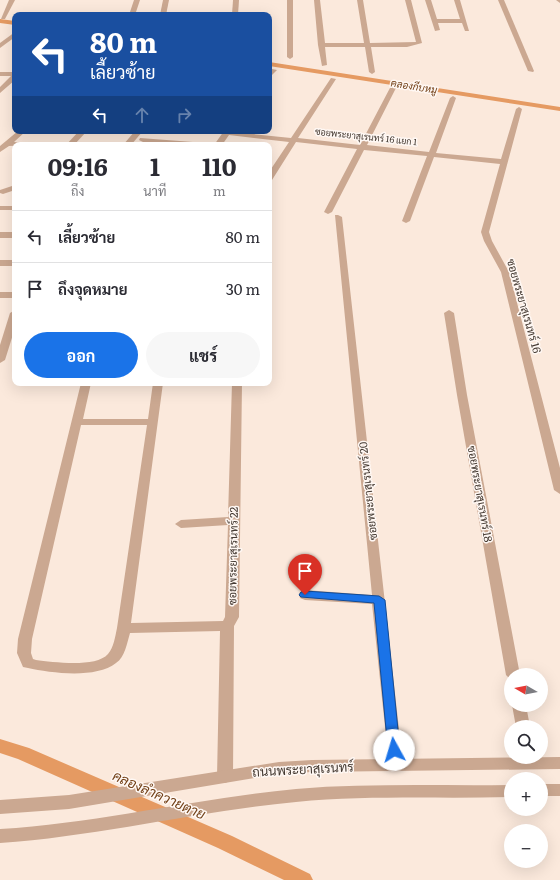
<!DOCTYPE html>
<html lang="th">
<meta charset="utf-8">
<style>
:root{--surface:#fff;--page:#f7f7f7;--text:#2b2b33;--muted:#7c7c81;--line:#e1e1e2;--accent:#1a73e8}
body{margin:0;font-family:Literata,Sarabun,serif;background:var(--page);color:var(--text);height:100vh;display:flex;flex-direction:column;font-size:15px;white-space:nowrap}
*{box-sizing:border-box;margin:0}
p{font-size:13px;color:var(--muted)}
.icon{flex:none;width:22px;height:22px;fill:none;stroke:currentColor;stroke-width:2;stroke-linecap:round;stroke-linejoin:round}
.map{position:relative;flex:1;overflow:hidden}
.drawer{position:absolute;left:12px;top:142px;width:260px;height:244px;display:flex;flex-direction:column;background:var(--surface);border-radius:8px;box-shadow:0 4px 16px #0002}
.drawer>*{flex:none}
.banner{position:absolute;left:12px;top:12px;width:260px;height:122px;border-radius:8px;box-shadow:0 4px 16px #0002;background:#1a4fa0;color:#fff;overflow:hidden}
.needle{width:26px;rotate:279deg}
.controls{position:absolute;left:504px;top:668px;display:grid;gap:8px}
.controls a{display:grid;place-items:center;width:44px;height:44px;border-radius:50%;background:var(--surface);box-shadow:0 4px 16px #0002;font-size:20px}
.pin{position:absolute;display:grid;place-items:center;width:34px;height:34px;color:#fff;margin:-41px -17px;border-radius:50% 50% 50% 0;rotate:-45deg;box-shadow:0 0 4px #0007}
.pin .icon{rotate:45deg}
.me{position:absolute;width:44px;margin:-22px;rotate:354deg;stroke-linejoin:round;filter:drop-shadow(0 0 3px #0008)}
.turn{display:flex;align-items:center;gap:14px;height:84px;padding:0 12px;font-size:18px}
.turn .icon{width:52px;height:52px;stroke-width:2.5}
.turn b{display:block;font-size:28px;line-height:34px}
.lanes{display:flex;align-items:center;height:38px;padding:0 12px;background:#0003;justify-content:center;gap:20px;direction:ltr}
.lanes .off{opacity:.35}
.eta{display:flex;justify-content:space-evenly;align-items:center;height:68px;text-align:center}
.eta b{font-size:24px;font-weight:700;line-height:28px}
.cta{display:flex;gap:8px;margin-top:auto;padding:8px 12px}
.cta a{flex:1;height:46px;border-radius:24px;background:var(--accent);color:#fff;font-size:16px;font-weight:700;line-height:46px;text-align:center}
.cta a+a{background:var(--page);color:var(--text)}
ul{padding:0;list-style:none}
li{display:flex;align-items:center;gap:12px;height:52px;padding:0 12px;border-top:1px solid var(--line)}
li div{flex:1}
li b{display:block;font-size:15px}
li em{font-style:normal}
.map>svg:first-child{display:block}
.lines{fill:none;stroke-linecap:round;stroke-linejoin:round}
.canal{fill:#e59a62;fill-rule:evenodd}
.minor{fill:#cba891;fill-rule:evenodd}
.tertiary{fill:#cba891;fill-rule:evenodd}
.route{fill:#1a73e8;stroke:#114b97}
.labels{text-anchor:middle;stroke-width:3;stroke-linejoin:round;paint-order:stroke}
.far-street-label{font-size:9px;fill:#443931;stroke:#fff8f4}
.far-water-label{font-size:10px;font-style:italic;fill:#734118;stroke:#fff8f4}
.street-label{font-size:11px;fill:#443931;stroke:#fff8f4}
.near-street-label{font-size:13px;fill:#443931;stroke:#fff8f4}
.near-water-label{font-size:14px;font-style:italic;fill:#734118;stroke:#fff8f4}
</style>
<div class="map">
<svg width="560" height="880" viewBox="0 0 560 880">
<rect width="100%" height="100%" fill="#fbe9dc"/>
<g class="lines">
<g class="canal">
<path d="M0,19L15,21V25L0,23Z"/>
<path d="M269,62L560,107V111L269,66Z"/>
<path d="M0,739L29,748L232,836L310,874L313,880H284L218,848L18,759L0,753Z"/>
</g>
<g class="minor">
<path d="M9,0H15L5,19H1Z"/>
<path d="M134,0H140L135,15H129Z"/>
<path d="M163,0H169L166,15H160Z"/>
<path d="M233,0H239L238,15H232Z"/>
<path d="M287,0H293V57L290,59L287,57Z"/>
<path d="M314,0H320L325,43H364L357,0H363L370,43L416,42L405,0H411L422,43L407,47H371L375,72L372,74L369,72L365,47H325L327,65L322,66L318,45Z"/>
<path d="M425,0H431L437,19H460L454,0H460L469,31H465L462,23H438L440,30L435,31Z"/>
<path d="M498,0H504L534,71L533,72L528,71Z"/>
<path d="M556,0H560V3Z"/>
<path d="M15,32V37L0,48V43Z"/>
<path d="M272,69L277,70L269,78V72Z"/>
<path d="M0,72H15V80L0,93V87L11,76H0Z"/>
<path d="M331,78L336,79L298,138L360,145L391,86L394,84L397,86L367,145L429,152L450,98L453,96L456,98L436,153L501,159L516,109L519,107L522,109L489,232L492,241L509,272L560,468V494L554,490L501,272L484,241L481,232L500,164L434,157L410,221L406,223L402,221L427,156L364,150L332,212L328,214L324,212L357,149L296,142L272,180H269V172L289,142L229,135L222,145H214L224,131L291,138Z"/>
<path d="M18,131H26L14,142L24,143L28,145L9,146L0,152V146Z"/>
<path d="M79,131H87L74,145H66Z"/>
<path d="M135,131H143L131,145H123Z"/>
<path d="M140,138L206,143L210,145L143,142L139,140Z"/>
<path d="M15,185V190L3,194L0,193V190Z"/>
<rect x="0" y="206" width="15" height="4"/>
<path d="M335,215H338L342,217L403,765L401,769L396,771L391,769L389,765L372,604L305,600L300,598L299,595L300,592L305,590L372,595Z"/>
<rect x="0" y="232" width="15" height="6"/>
<rect x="0" y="260" width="15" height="6"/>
<rect x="0" y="292" width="15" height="6"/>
<path d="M15,310V328L5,360L0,363V345L10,313Z"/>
<path d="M449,310L454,313L467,395L520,675H511V680L506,675L457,395L444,313Z"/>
<path d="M81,383H91L83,419H148L153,383H163L131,623L223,621L225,617L228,525L181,528L175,524L181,520L228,517L232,383H242L239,617L234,626L233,777L230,781L225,783L220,781L217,777L220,631L130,633C127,643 125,657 116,663C96,679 51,673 28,668L23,667L17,653L18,639ZM81,425H147L117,628C115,637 114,647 108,654C96,668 53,662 36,660L33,659L31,653L32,639Z"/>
<path d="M512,705H526L530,727H516Z"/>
</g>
<g class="tertiary">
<path d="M560,757V769L312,772L279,774L69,809L0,814V800L69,795L279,762L312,760Z"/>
<rect x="541" y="784" width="19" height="12"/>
<path d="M511,785V797C440,799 368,795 296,802C197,811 100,836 0,843V829C100,823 197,798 296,789C368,783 440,786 511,785Z"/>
</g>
</g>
<path class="route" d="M305,591L379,596L385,600L400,750L399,754L394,755L390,754L388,750L374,603L301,597L299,595L301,592Z"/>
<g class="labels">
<g class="far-street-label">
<text transform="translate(366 137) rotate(6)" y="3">ซอยพระยาสุเรนทร์ 16 แยก 1</text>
</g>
<g class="far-water-label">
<text transform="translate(414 86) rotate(9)" y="4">คลองกีบหมู</text>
</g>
<g class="street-label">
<text transform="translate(524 306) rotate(74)" y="4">ซอยพระยาสุเรนทร์ 16</text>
<text transform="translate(368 491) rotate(-96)" y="4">ซอยพระยาสุเรนทร์ 20</text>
<text transform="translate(480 494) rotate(80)" y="4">ซอยพระยาสุเรนทร์ 18</text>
<text transform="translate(233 556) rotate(-89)" y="4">ซอยพระยาสุเรนทร์ 22</text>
</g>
<g class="near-street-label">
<text transform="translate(303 769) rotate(-3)" y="5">ถนนพระยาสุเรนทร์</text>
</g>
<g class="near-water-label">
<text transform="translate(159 795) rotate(24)" y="5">คลองลำควายตาย</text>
</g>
</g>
</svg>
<div class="controls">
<a><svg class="needle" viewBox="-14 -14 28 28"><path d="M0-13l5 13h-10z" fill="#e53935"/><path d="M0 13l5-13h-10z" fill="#7c7c81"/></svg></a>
<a><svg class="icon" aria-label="search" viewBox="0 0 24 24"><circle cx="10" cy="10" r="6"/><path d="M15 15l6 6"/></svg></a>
<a>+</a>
<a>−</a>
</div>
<div class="pin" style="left:305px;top:595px;background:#d93025"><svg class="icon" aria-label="arrive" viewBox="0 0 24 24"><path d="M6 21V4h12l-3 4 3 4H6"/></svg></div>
<svg class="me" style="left:394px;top:750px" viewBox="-20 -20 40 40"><circle r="19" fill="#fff"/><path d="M0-13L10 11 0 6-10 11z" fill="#1a73e8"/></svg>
<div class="banner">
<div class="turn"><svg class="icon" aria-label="left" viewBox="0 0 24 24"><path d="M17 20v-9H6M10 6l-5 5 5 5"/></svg><div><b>80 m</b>เลี้ยวซ้าย</div></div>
<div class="lanes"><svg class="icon" aria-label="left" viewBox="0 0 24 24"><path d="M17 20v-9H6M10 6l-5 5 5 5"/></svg><svg class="icon off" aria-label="ahead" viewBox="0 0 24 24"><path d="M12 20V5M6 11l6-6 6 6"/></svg><svg class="icon off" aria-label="right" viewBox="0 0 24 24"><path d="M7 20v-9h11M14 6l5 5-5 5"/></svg></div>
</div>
<section class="drawer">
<div class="eta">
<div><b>09:16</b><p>ถึง</p></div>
<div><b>1</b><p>นาที</p></div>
<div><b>110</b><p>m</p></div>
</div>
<ul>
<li><svg class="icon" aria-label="left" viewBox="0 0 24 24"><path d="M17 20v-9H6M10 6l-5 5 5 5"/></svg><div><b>เลี้ยวซ้าย</b></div><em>80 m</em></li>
<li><svg class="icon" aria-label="arrive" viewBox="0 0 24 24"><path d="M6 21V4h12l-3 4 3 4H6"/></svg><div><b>ถึงจุดหมาย</b></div><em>30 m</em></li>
</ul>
<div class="cta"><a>ออก</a><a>แชร์</a></div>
</section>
</div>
